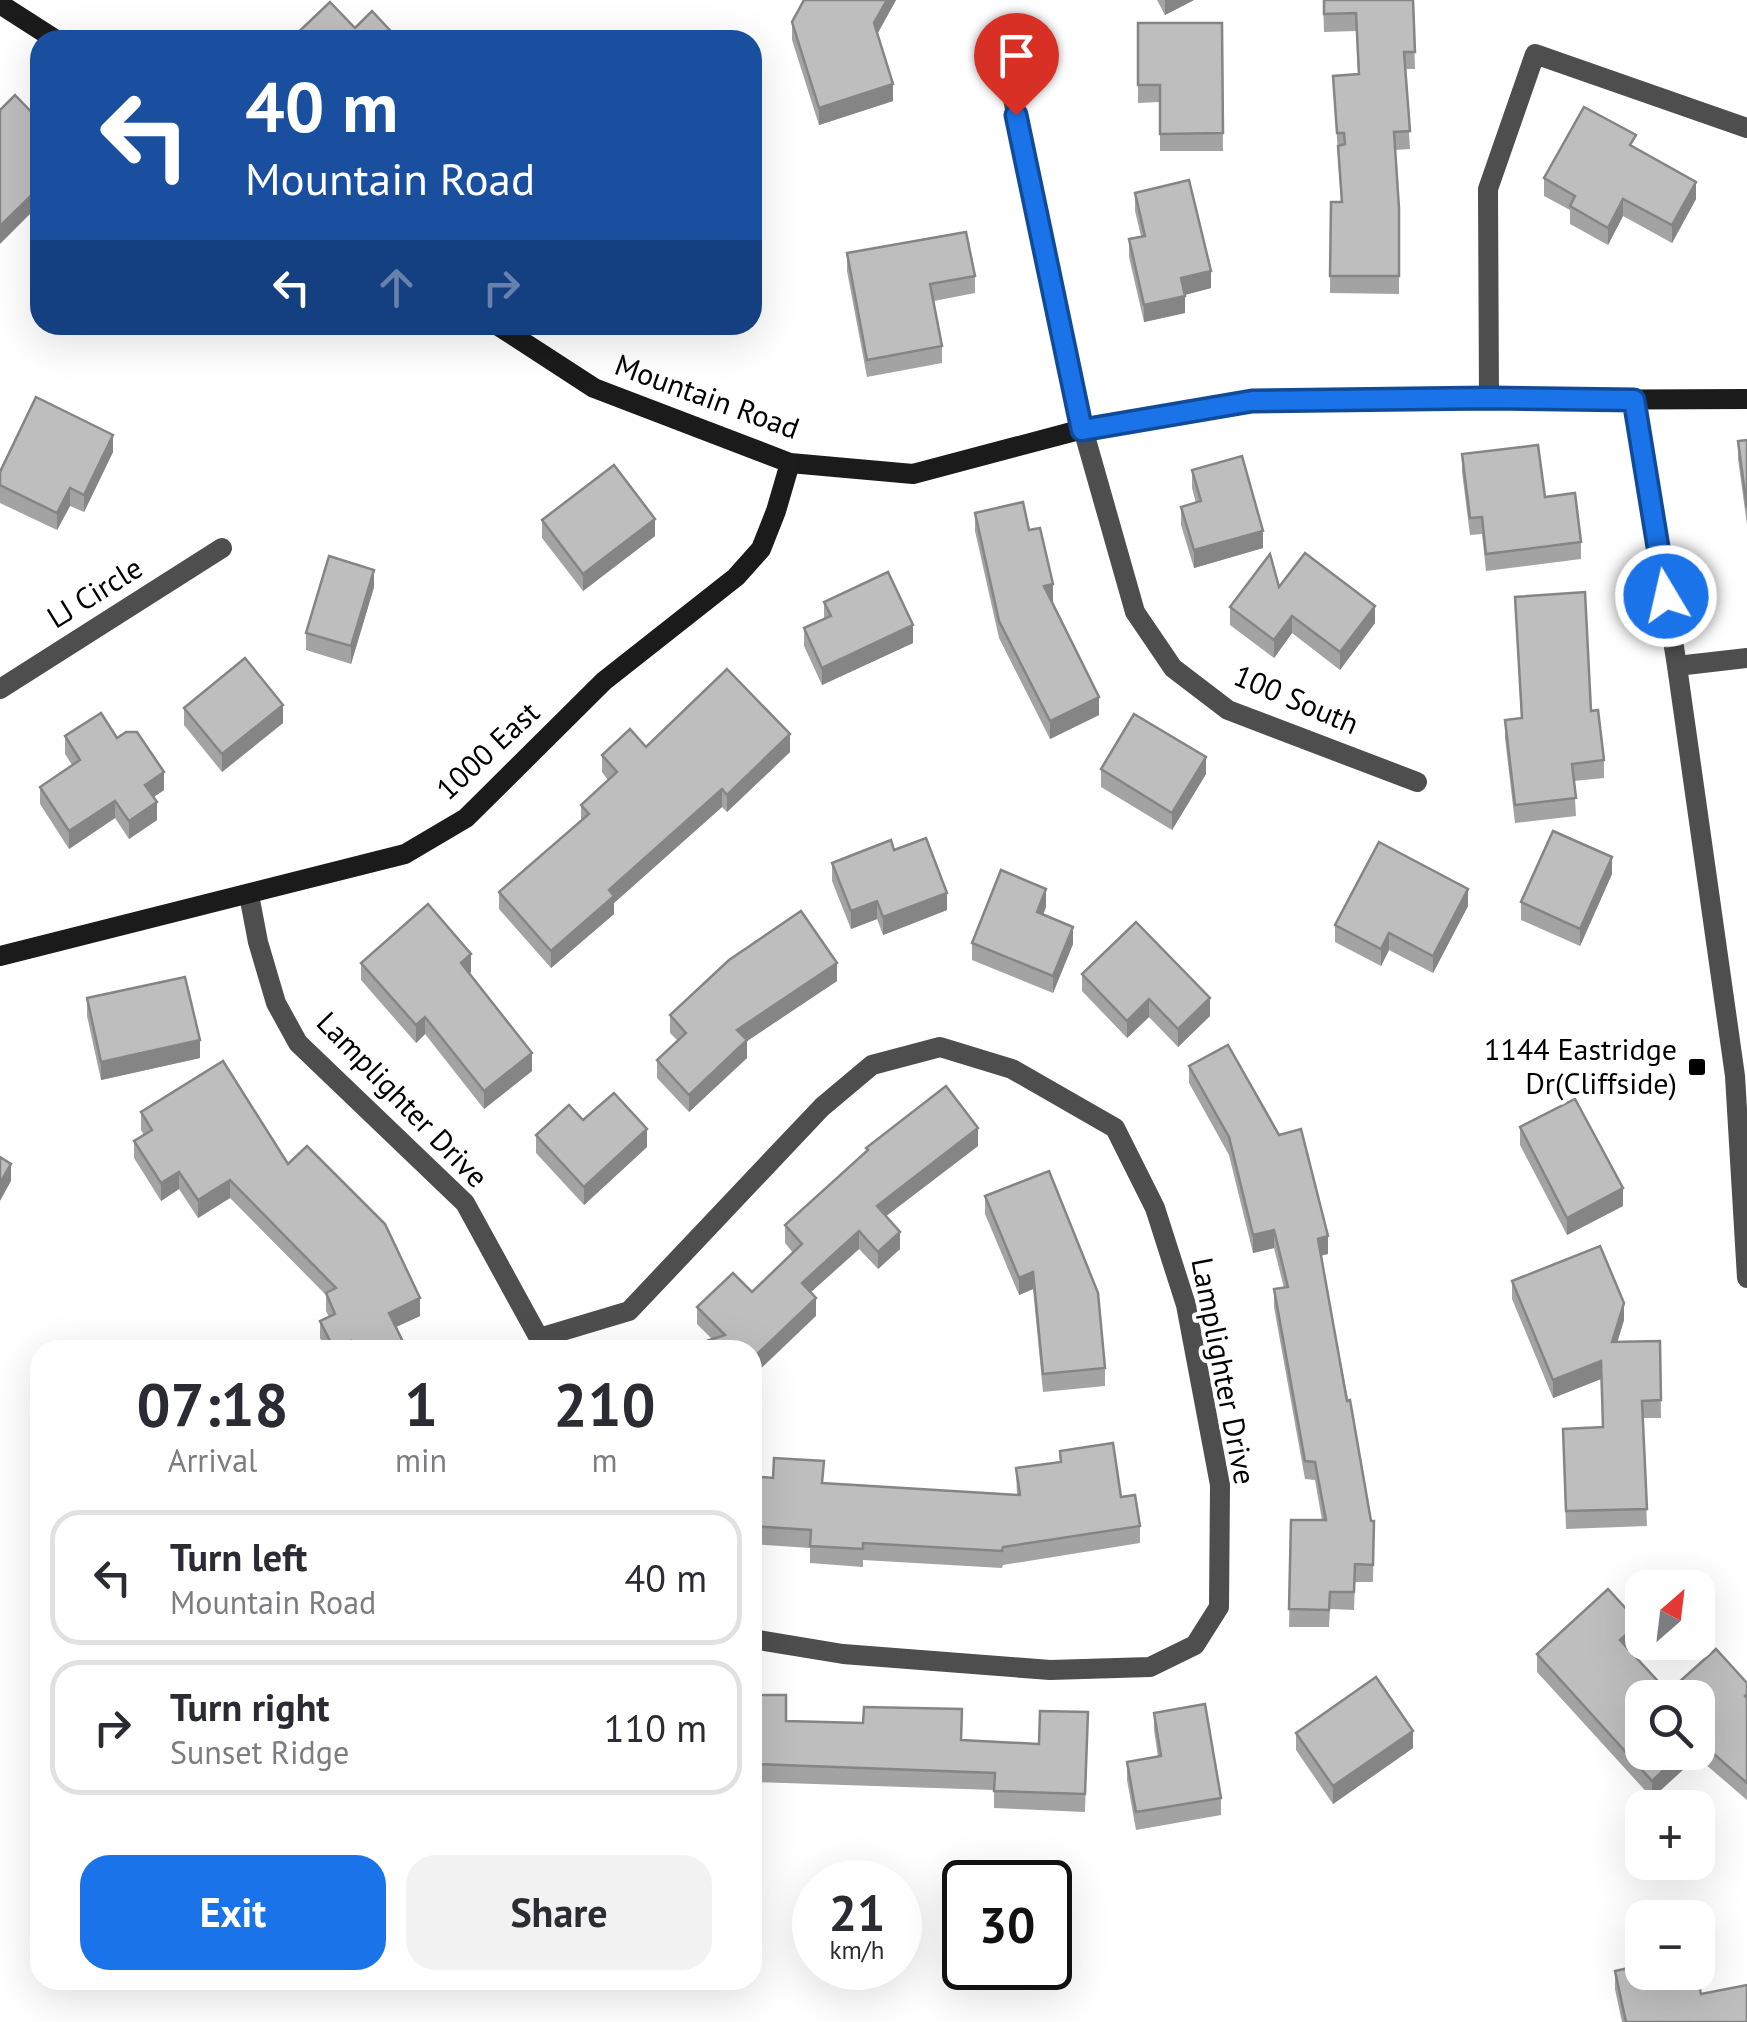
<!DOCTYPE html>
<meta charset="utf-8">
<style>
:root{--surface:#fff;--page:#f2f2f3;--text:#2b2b33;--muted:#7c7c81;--line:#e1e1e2;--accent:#1a73e8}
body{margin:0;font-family:"PT Sans",sans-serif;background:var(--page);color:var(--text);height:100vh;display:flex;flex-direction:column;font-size:38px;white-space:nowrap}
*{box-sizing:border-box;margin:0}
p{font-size:32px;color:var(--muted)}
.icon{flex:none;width:55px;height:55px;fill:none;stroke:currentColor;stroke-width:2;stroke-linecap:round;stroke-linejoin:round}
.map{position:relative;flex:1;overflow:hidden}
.drawer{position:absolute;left:30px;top:1340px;width:732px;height:650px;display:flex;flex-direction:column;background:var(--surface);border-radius:30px;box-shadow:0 10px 40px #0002}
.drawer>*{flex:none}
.hud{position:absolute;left:30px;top:30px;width:732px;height:305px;border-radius:30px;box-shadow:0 10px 40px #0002;background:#1a4fa0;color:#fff;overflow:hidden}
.needle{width:65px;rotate:28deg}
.tools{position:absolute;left:1625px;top:1570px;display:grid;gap:20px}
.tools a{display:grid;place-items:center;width:90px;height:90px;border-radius:20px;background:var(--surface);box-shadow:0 10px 40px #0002;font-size:50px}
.speed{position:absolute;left:792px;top:1860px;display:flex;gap:20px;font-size:50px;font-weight:700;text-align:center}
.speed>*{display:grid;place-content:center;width:130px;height:130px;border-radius:50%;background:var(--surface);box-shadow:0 10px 40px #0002;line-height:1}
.speed small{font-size:25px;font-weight:400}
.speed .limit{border:5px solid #111;border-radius:15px;background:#fff;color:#111}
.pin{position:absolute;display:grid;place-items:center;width:85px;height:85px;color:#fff;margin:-102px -42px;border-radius:50% 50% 50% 0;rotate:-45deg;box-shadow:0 0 10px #0007}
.pin .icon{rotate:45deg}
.me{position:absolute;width:110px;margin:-55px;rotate:351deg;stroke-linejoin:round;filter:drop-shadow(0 0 8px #0008)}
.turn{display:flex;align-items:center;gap:35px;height:210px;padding:0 50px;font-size:45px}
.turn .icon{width:130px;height:130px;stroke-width:2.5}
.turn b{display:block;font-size:70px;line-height:85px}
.lanes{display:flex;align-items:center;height:95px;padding:0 50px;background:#0003;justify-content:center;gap:50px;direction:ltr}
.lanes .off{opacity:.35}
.eta{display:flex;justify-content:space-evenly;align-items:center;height:170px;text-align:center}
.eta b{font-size:60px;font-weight:700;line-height:70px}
.primary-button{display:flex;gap:20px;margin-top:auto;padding:20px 50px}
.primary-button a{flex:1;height:115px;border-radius:30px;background:var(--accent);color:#fff;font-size:40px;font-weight:700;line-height:115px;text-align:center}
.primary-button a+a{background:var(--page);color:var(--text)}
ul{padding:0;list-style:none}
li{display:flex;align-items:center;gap:30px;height:135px;margin:0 20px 15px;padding:0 30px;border:5px solid var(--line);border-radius:30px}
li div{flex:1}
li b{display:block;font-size:38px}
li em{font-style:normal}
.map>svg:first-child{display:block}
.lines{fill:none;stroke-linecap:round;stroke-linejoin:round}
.street{stroke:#4e4e4e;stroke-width:20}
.secondary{stroke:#1b1b1b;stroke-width:20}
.wall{fill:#a3a3a3;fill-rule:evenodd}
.shaded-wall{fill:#858585}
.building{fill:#bebebe;stroke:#858585;stroke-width:2.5}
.route-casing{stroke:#114b97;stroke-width:25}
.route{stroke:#1a73e8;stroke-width:18}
.poi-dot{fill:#000;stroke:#fff;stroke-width:4}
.labels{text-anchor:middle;stroke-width:8;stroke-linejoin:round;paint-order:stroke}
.street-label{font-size:30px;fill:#000;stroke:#fff}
.poi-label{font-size:30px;fill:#000;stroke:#fff;text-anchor:end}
</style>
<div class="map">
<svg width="1747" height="2022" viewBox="0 0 1747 2022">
<rect width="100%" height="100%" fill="#fff"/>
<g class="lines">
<g class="street">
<path d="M1009,80L1083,429L1135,612L1173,668L1228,710L1417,782"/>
<path d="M1489,399L1488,189L1535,54L1747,128"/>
<path d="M1635,400L1677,666L1735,1076L1747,1278"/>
<path d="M1677,666L1747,658"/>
<path d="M0,689L222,548"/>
<path d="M249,895L258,942L276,1003L298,1043L465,1203L539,1338L542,1348"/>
<path d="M539,1338L629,1311L822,1107L872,1065L940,1047L1012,1069L1115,1128L1155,1208L1186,1305L1220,1485L1219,1607L1195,1645L1150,1667L1050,1670L843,1654L752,1639"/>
</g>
<g class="secondary">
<path d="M0,4L56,40"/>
<path d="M497,325L594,388L790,463L913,474L1083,429L1253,401L1747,399"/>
<path d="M0,956L405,854L466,818L604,681L736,577L761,549L776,511L790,463"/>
</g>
</g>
<g class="wall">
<path d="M804,0H896L877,34L893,101L819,125L792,40V22Z"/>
<path d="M1157,0H1194L1165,15Z"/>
<path d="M1323,0H1413L1415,69H1405L1410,149L1395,150L1399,208V294L1330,293L1331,202H1341L1333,76L1358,74L1356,31L1324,32Z"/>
<path d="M1138,23H1222L1223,151H1160V102L1138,103Z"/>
<path d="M1636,148L1696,199L1672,243L1623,216L1608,245L1570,224V210L1544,196V178Z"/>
<path d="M1135,193L1211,288L1184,295L1185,313L1144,322L1129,257V239L1141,236L1135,211Z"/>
<path d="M847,253L975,276V293L934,301L942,346V363L867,377L847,271Z"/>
<path d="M1747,440V525L1738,459V441Z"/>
<path d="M113,452L84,512L70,506L57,530L0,503V472Z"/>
<path d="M1462,454L1545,497L1581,542V559L1486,571L1482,534L1470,535L1462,472Z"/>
<path d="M1192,470L1263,548L1194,568L1181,525V507L1196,503L1192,488Z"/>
<path d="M975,513L1029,530L1053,601L1052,602L1099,715L1050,739L999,638L975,531Z"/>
<path d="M542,520L655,536L583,591L542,538Z"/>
<path d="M374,587L351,664L306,650V633Z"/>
<path d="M1279,587L1375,623L1340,670L1292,633L1274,658L1230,625V607Z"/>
<path d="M1515,597L1591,711L1604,760V778L1574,781L1576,816L1515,823L1505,738V720L1521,718Z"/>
<path d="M824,602L913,643L822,685L804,646V628L824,619Z"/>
<path d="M184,708L283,723L222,772L184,725Z"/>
<path d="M65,736L117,738L164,790L153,797L157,820L129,839L115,818L69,849L40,804V787L72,765L65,754Z"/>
<path d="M646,747L790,752L727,812L722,807L614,903V914L551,968L499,909V892L581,821V805L608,780L602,772V755Z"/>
<path d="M1101,769L1206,774L1172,830L1101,787Z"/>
<path d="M894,850L947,910L883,935L877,919L851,929L832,881V863Z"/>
<path d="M1612,874L1580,946L1521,920V902Z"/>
<path d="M1468,906L1433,973L1389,950L1381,966L1335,942V925Z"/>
<path d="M1046,907L1043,915L1073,944L1053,993L972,960V943Z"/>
<path d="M361,963L471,972L469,974L532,1071L484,1109L425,1034L416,1043L361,980Z"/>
<path d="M1082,974L1210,1016L1178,1047L1149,1017L1127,1038L1082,991Z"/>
<path d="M837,981L747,1041V1058L689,1112L657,1078V1060L678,1041L670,1033V1015Z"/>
<path d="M87,998L200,1058L101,1080L87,1016Z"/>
<path d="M1189,1066L1328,1254L1321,1256L1371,1521H1374L1373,1582H1355L1354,1610L1330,1609L1329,1627H1289L1291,1520H1322L1315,1480L1305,1479L1274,1307V1289L1284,1288L1274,1248L1253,1253L1229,1155L1189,1083Z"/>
<path d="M141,1112L288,1164L420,1316L396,1327L407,1350H326L320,1338V1321L329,1317L326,1311V1295L230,1198L198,1218L179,1189L161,1201L134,1158V1141L144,1135L141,1130Z"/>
<path d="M583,1120L647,1147L584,1205L536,1153V1135Z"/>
<path d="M1520,1127L1623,1206L1567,1235L1520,1145Z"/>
<path d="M978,1146L886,1216L900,1249L878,1269L859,1249L811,1292L816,1316L712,1339L697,1324V1307L752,1292L793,1253L785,1243V1225L866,1151V1148Z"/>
<path d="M985,1196L1105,1368V1386L1043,1392L1033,1289L1019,1295L985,1214Z"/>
<path d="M1512,1281L1624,1320L1617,1342L1660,1341L1661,1418H1643L1647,1526L1566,1529L1563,1446L1603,1427L1601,1379L1553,1398L1512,1299Z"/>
<path d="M1060,1451L1121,1497L1140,1526V1543L1003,1565L1002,1568L863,1560V1567L810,1563V1548L752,1544V1476L824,1483L1017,1495L1016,1468L1060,1462Z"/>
<path d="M1639,1641L1629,1650L1668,1692L1747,1683V1800L1697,1757L1652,1798L1537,1672V1654ZM1698,1698V1752H1642Z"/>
<path d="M752,1695L786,1721L962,1740L1039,1744L1088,1712L1085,1812L994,1808V1790L752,1782Z"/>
<path d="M1154,1713L1221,1798V1815L1136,1830L1127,1780V1762L1158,1757L1154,1730Z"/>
<path d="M1296,1733L1413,1748L1333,1804L1296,1750Z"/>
<path d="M1615,1971L1701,1994L1747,2022H1622L1615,1989Z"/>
</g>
<g class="shaded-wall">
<path d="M887,0H896L874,40V23Z"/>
<path d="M1165,0H1194L1165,15Z"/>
<path d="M893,84V101L819,125V108Z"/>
<path d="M1696,182V199L1672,243V225Z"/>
<path d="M40,187V204L0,244V226Z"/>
<path d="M1623,199V216L1608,245V228Z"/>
<path d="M1211,271V288L1181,296V278Z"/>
<path d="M1185,296V313L1144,322V305Z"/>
<path d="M113,435V452L84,512V495Z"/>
<path d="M70,488V506L57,530V513Z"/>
<path d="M655,519V536L583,591V574Z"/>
<path d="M1263,531V548L1194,568V550Z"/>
<path d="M374,570V587L351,664V646Z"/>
<path d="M1053,584V601L1044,604V586Z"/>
<path d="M1375,606V623L1340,670V652Z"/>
<path d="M1292,616V633L1274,658V640Z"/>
<path d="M913,625V643L822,685V668Z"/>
<path d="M1099,697V715L1050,739V721Z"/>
<path d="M283,705V723L222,772V754Z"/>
<path d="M790,734V752L727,812V795Z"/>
<path d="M1206,757V774L1172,830V813Z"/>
<path d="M164,772V790L145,803V785Z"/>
<path d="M722,789V807L614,903V914L551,968V951L609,890Z"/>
<path d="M115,801V818L69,849V831Z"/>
<path d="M157,802V820L129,839V821Z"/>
<path d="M1612,857V874L1580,946V929Z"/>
<path d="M1046,889V907L1037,930V912Z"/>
<path d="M1468,889V906L1433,973V956Z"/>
<path d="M947,893V910L883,935V917Z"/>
<path d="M877,901V919L851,929V911Z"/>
<path d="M1073,927V944L1053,993V976Z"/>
<path d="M1389,933V950L1381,966V949Z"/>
<path d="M471,954V972L461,981V963Z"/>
<path d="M837,963V981L747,1041V1058L689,1112V1095L737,1030Z"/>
<path d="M1210,998V1016L1178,1047V1029Z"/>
<path d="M1149,999V1017L1127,1038V1021Z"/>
<path d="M425,1017V1034L416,1043V1025Z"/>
<path d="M200,1040V1058L101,1080V1062Z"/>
<path d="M532,1053V1071L484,1109V1091Z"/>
<path d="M978,1128V1146L877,1223V1206Z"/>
<path d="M647,1129V1147L584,1205V1187Z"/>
<path d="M11,1164V1181L0,1201V1183Z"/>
<path d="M179,1172V1189L161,1201V1183Z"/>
<path d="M230,1180V1198L198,1218V1200Z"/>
<path d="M1623,1188V1206L1567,1235V1218Z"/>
<path d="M1274,1230V1248L1253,1253V1235Z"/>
<path d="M859,1231V1249L802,1300V1283Z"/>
<path d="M900,1232V1249L878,1269V1252Z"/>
<path d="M1328,1236V1254L1318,1256V1239Z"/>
<path d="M1033,1272V1289L1019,1295V1278Z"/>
<path d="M420,1298V1316L389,1330V1313Z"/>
<path d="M816,1298V1316L752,1377V1359Z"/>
<path d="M1624,1303V1320L1612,1360V1342Z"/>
<path d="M351,1341V1350H334V1349Z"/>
<path d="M1601,1361V1379L1553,1398V1380Z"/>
<path d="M1639,1623V1641L1620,1658V1640Z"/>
<path d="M1413,1731V1748L1333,1804V1786Z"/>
<path d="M1683,1752H1697V1757L1652,1798V1781Z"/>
</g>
<g class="building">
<path d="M804,0H887L874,23L893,84L819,108L792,22Z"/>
<path d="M1324,0H1413L1415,52H1404L1410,131L1394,132L1399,208V276H1330L1331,202H1342L1338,146L1345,144L1344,133H1337L1333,76L1359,74L1356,13L1324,14Z"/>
<path d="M330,2L355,28L372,11L399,40H290Z"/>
<path d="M1138,23H1222L1223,133L1160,134V85H1138Z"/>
<path d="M15,95L40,121V187L0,226V110Z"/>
<path d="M1584,107L1636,135L1630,145L1696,182L1672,225L1623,199L1608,228L1570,206L1575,196L1544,178Z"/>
<path d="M1189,180L1211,271L1181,278L1185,296L1144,305L1129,239L1145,236L1135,193Z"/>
<path d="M966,232L975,276L930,284L942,346L867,360L847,253Z"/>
<path d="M36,397L113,435L84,495L70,488L57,513L0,485V472Z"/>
<path d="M1747,440V508L1738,441Z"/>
<path d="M1538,445L1545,497L1575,493L1581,542L1486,554L1482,517L1470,518L1462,454Z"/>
<path d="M1242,456L1263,531L1194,550L1181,507L1201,501L1192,470Z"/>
<path d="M614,465L655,519L583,574L542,520Z"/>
<path d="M1023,502L1029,530L1040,528L1053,584L1044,586L1099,697L1050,721L999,621L975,513Z"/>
<path d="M1305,553L1375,606L1340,652L1292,616L1274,640L1230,607L1270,554L1279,587Z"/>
<path d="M329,556L374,570L351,646L306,633Z"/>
<path d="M888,572L913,625L822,668L804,628L831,616L824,602Z"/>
<path d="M1585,592L1591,711L1598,710L1604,760L1572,764L1576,798L1515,805L1505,720L1522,718L1515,597Z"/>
<path d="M245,658L283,705L222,754L184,708Z"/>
<path d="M727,669L790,734L727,795L722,789L609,890L614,896L551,951L499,892L589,814L581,805L617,772L602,755L630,729L646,747Z"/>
<path d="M101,713L117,738L126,732H137L164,772L145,785L157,802L129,821L115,801L69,831L40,787L80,760L65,736Z"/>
<path d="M1134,714L1206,757L1172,813L1101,769Z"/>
<path d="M1553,831L1612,857L1580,929L1521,902Z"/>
<path d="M926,838L947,893L883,917L877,901L851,911L832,863L891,840L894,850Z"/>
<path d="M1379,842L1468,889L1433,956L1389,933L1381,949L1335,925Z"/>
<path d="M1001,870L1046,889L1037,912L1073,927L1053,976L972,943Z"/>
<path d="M428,904L471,954L461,963L532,1053L484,1091L425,1017L416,1025L361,963Z"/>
<path d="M801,911L837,963L737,1030L747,1040L689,1095L657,1060L686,1033L670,1015L729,960Z"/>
<path d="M1136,922L1210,998L1178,1029L1149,999L1127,1021L1082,974Z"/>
<path d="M185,977L200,1040L101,1062L87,998Z"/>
<path d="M1228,1045L1279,1135L1301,1129L1328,1236L1318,1239L1347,1401L1350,1400L1371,1521H1374L1373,1565L1355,1564L1354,1592H1330L1329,1610L1289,1609L1291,1520H1326L1315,1462L1305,1461L1274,1289L1288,1287L1274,1230L1253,1235L1229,1137L1189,1066Z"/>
<path d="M223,1061L288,1164L307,1146L385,1224L420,1298L389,1313L407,1350H355L351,1341L334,1349L320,1321L335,1314L326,1293L336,1288L230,1180L198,1200L179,1172L161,1183L134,1141L152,1130L141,1112Z"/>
<path d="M946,1086L978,1128L877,1206L900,1232L878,1252L859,1231L802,1283L816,1298L752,1359V1350H679L725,1335L697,1307L733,1273L752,1292L802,1244L785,1225L868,1150L866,1148Z"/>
<path d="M614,1093L647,1129L584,1187L536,1135L569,1105L583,1120Z"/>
<path d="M1575,1099L1623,1188L1567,1218L1520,1127Z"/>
<path d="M0,1157L11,1164L0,1183Z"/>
<path d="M1049,1171L1098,1293L1105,1368L1043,1374L1033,1272L1019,1278L985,1196Z"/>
<path d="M1600,1246L1624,1303L1612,1342L1660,1341L1661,1400L1642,1401L1647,1509L1566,1511L1563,1429L1603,1427L1601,1361L1553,1380L1512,1281Z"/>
<path d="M1113,1443L1121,1497L1135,1495L1140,1526L1003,1547L1002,1551L863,1543V1549L810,1546L811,1530L752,1526V1476L773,1478L774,1458L824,1461L822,1483L1020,1495L1016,1468L1061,1462L1060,1451Z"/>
<path d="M1608,1589L1639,1623L1620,1640L1668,1692L1716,1649L1747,1683V1694L1745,1696L1747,1698V1783L1698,1740V1698H1642V1752H1683L1652,1781L1537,1654Z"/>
<path d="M1376,1677L1413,1731L1333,1786L1296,1733Z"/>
<path d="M752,1695H786V1721L863,1723L864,1707L962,1709L961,1740L1039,1744L1040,1711L1088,1712L1085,1794L994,1791L995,1773L752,1764Z"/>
<path d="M1205,1704L1221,1798L1136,1812L1127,1762L1161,1756L1154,1713Z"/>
<path d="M1642,1965V1972H1669L1672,1986L1698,1980L1701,1994L1747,1985V2022H1626L1615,1971Z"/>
</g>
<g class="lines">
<g class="route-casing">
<path id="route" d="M1016,115L1082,430L1252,401L1489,398L1634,400L1666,596"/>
</g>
<use href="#route" class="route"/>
</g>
<rect class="poi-dot" x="1687" y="1057" width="20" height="20" rx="5"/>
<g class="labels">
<g class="street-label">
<text transform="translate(707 397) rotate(20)" y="10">Mountain Road</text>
<text transform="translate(95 593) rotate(-32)" y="10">LJ Circle</text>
<text transform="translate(1296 700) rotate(23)" y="10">100 South</text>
<text transform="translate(488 751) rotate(-43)" y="10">1000 East</text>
<text transform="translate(402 1100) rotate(46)" y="10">Lamplighter Drive</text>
<text transform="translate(1223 1371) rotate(79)" y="10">Lamplighter Drive</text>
</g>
<g class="poi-label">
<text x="1677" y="1060">1144 Eastridge<tspan x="1677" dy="34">Dr(Cliffside)</tspan></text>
</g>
</g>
</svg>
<div class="tools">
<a><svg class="needle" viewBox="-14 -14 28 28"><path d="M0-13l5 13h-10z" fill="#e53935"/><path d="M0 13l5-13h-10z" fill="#7c7c81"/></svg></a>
<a><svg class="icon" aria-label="search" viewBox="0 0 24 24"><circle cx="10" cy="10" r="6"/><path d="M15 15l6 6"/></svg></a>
<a>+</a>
<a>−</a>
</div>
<div class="speed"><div>21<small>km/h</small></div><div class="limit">30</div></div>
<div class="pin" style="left:1016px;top:115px;background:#d93025"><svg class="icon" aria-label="arrive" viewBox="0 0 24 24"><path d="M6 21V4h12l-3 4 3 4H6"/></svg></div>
<svg class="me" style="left:1666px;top:596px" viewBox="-20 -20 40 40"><circle r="17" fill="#1a73e8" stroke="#fff" stroke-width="3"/><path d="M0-11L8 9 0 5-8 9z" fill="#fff"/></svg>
<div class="hud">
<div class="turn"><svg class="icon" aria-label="left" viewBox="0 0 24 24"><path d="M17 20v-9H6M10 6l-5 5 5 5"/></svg><div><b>40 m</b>Mountain Road</div></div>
<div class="lanes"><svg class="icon" aria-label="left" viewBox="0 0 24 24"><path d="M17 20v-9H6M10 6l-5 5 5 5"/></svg><svg class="icon off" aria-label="ahead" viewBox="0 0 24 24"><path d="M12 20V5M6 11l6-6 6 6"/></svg><svg class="icon off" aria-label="right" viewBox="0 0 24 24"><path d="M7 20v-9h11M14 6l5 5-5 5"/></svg></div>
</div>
<section class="drawer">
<div class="eta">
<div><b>07:18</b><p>Arrival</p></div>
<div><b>1</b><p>min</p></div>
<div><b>210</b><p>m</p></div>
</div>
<ul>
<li><svg class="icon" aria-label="left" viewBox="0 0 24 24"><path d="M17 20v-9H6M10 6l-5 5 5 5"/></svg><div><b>Turn left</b><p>Mountain Road</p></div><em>40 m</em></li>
<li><svg class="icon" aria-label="right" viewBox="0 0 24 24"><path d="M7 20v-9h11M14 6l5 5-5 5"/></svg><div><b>Turn right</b><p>Sunset Ridge</p></div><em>110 m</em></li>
</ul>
<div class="primary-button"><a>Exit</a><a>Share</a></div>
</section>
</div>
